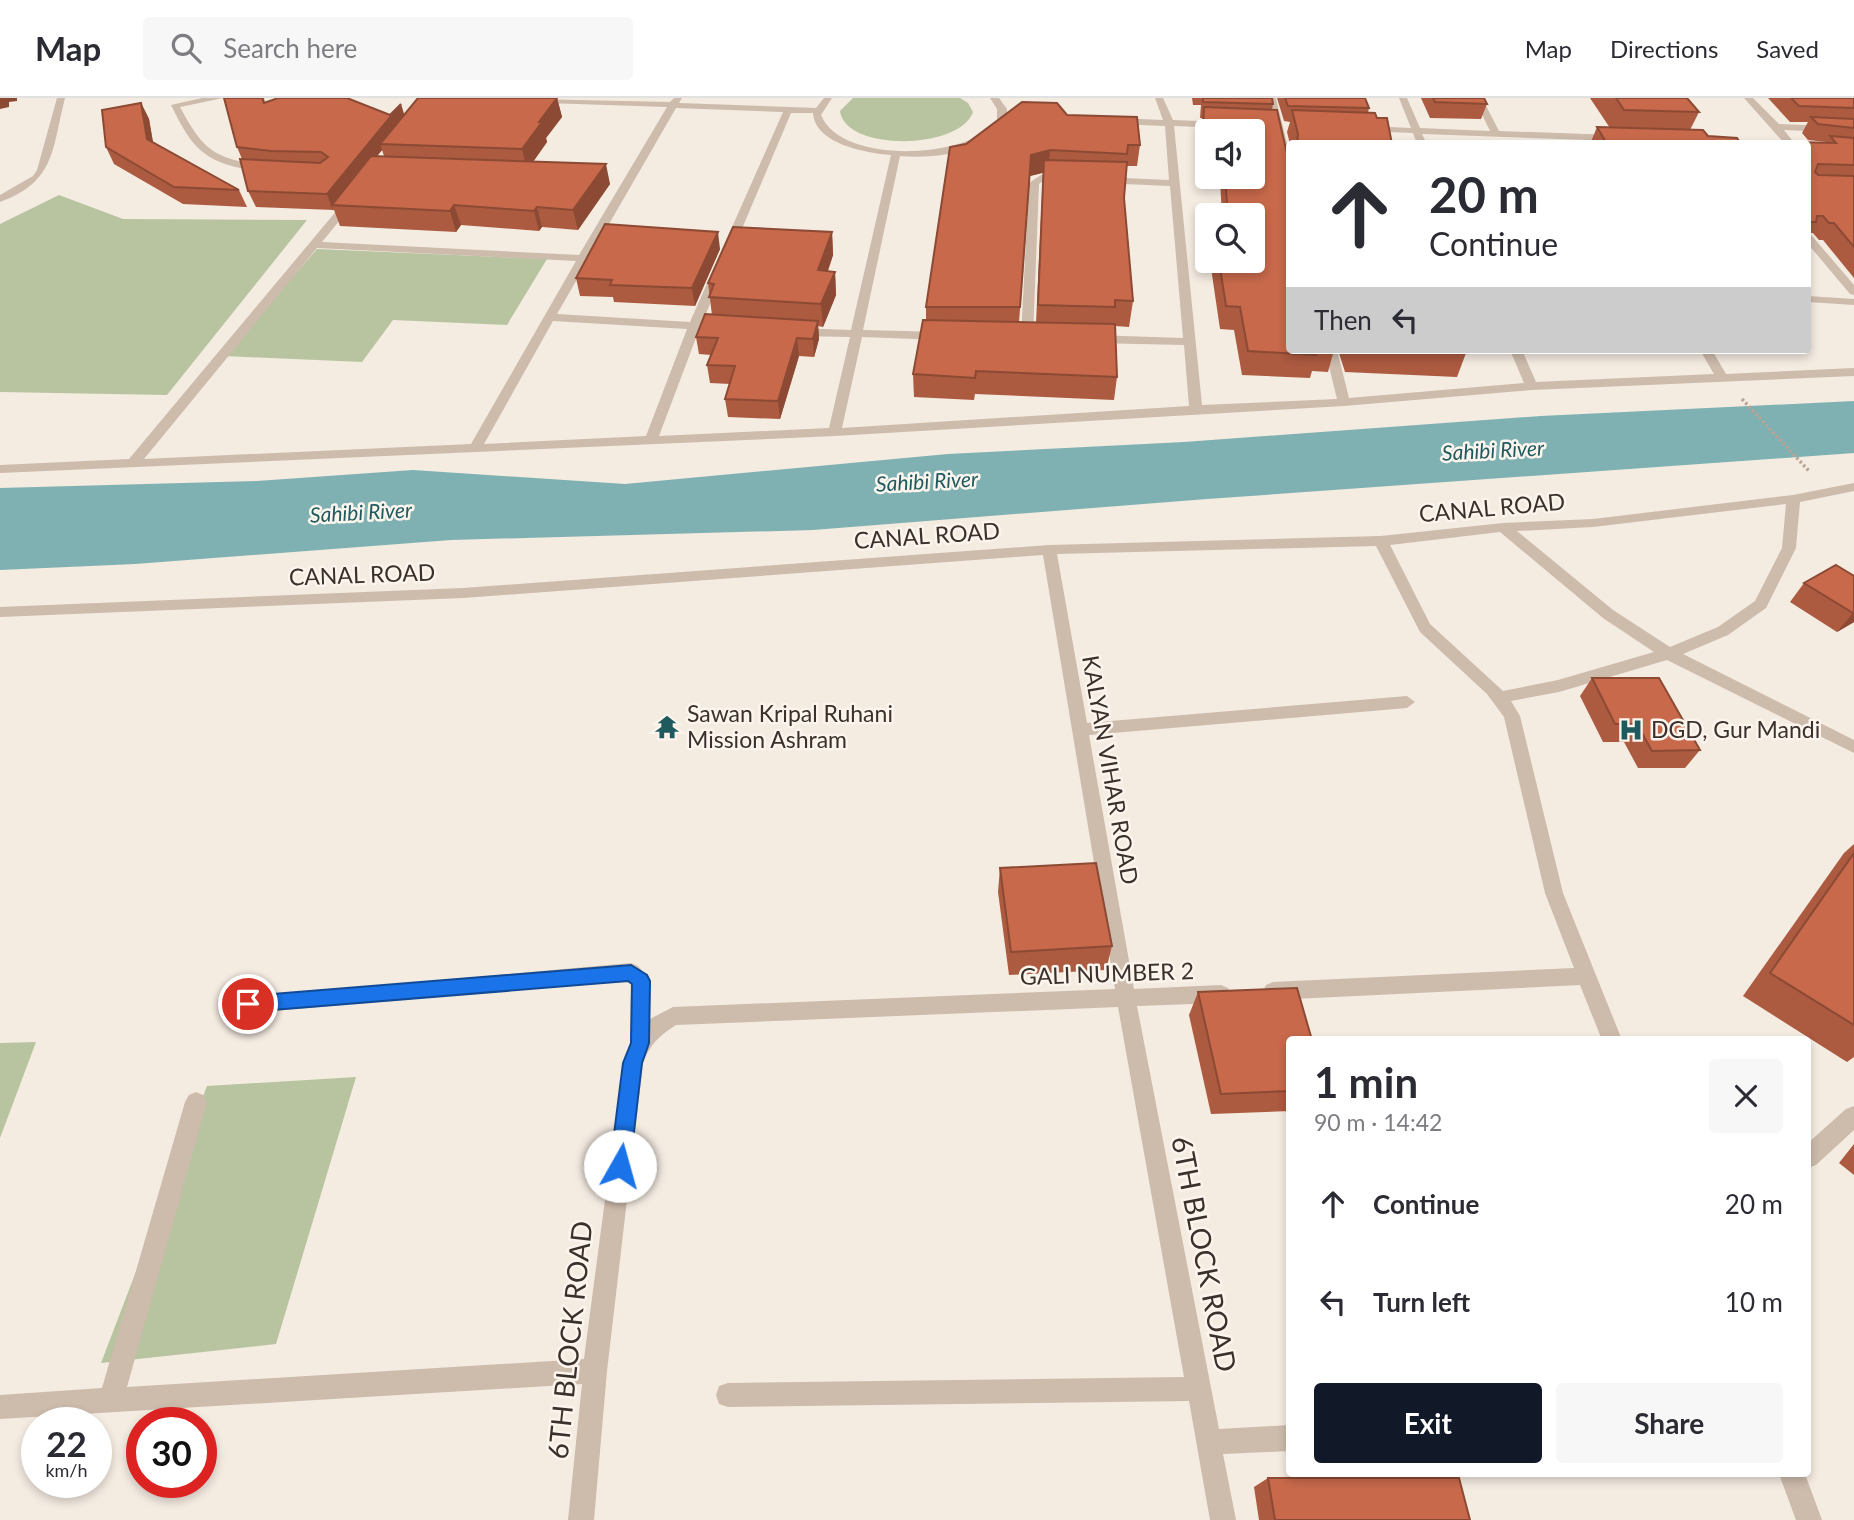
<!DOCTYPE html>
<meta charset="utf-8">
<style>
:root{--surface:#fff;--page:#f7f7f7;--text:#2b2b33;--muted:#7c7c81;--line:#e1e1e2;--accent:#111827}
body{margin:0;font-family:Lato,sans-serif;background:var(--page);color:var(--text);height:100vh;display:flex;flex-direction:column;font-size:26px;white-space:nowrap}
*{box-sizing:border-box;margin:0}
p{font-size:23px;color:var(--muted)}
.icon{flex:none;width:38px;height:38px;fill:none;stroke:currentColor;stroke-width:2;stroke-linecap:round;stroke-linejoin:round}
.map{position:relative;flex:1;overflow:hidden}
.drawer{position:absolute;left:1286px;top:938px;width:525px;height:441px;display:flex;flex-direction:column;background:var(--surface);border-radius:7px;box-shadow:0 4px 10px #0003}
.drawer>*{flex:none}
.top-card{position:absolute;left:1286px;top:42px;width:525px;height:214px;border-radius:7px;box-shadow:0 4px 10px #0003;background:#fff;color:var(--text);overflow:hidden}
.controls{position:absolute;left:1195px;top:21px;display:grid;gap:14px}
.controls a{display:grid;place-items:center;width:70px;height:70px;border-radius:7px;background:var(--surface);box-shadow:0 4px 10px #0003;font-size:35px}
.speed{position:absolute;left:21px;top:1309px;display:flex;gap:14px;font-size:35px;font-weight:700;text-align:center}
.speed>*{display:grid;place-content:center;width:91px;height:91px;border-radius:50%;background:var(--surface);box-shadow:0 4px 10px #0003;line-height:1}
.speed small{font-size:18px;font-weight:400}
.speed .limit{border:10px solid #d22;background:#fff;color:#111}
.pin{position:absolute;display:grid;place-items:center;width:60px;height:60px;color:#fff;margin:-30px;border:4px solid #fff;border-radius:50%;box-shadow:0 2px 7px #0007}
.me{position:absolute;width:77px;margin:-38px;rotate:7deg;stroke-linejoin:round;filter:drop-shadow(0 0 5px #0008)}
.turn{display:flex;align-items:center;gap:24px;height:147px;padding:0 28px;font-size:32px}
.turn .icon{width:91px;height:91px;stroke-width:2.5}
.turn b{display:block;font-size:49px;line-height:60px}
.then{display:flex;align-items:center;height:66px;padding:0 28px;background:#0003;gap:14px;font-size:26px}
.round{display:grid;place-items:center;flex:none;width:74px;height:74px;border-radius:7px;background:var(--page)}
.overview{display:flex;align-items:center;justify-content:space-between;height:119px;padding:0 28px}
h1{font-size:42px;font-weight:700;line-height:52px}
.action{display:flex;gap:14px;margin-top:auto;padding:14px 28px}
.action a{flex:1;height:80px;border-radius:7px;background:var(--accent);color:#fff;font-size:28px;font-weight:700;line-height:80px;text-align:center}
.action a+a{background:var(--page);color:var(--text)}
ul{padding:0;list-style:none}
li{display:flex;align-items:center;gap:21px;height:98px;padding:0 28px}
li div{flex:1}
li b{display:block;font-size:26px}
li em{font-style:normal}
header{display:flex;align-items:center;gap:42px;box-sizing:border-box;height:98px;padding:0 35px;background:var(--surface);border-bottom:2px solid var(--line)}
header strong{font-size:33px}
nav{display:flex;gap:38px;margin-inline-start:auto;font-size:24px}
.search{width:490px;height:63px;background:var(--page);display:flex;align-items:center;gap:18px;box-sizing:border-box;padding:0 24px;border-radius:7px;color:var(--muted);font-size:26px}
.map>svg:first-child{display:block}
.green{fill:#b8c4a0}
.water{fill:#7fb0b2}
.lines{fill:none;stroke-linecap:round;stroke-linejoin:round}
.path{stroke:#b9a596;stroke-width:3.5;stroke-dasharray:2.5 2.5;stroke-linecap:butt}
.minor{fill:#cdbbac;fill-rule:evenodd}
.tertiary{fill:#cdbbac;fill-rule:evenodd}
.wall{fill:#ac5a40;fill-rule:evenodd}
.shaded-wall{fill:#8c4a34}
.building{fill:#c8694b;stroke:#8c4a34;stroke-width:2}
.route{fill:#1a73e8;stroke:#114b97;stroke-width:2}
.labels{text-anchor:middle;stroke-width:5;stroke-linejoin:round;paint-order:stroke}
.far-water-label{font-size:21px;font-style:italic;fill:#1f5a5e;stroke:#fbf5ee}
.street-label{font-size:23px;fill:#3b302b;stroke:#fbf5ee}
.poi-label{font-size:23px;fill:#3b302b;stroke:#fbf5ee;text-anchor:start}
.near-street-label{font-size:28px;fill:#3b302b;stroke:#fbf5ee}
</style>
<header>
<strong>Map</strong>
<div class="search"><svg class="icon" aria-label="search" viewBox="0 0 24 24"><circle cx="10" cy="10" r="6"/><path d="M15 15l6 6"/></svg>Search here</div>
<nav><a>Map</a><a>Directions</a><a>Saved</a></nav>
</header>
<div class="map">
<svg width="1854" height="1422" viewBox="0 0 1854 1422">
<rect width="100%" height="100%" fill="#f4ebe1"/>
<g class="green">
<path d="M853,0H960L968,5L973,14C960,52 845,54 840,13Z"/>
<path d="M59,97L123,121L307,122L167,297L0,294V126Z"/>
<path d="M317,151L547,161L507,227L393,222L362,264L224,258Z"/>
<path d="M36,944L0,1040V945Z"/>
<path d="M356,979L276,1246L101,1265L207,988Z"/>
</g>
<path class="water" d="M1854,303V355L1207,401L813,432L451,442L135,466L0,472V390L257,383L413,372L625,386L948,356L1184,344L1541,318Z"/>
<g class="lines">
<path class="path" d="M1742,301L1810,374"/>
<g class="minor">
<path d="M202,0H223L180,9C206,58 216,58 267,70V74C259,75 249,72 240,70C199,61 189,43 171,7Z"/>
<path d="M481,0L670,4L674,0H682L679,5L816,10L824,0H832L821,17C841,67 967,61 997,24V11L990,0H999L1007,11V24C984,55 936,61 900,58L863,232L942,234L948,238L942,242L862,239L842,330L1189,308L1184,247L1093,245L1087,241L1093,237L1183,240L1170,88L1101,85L1096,82L1101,79L1169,82L1165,28L1115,26L1110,23L1115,20L1163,22L1155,0H1163L1173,22L1224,24L1229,27L1224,30L1174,28L1202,307L1337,301L1325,252H1337L1349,300L1524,285L1510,252H1522L1536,284L1714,276L1700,252H1712L1726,276L1854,270V278L1532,292L1344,308L835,338L0,375V367L129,361L348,99L357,101L322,144L579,157L667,9L485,3ZM676,10L783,14L690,224L557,216ZM791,15H813C815,46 866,55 891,57L851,232L795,230L789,234L795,238L850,239L829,330L659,338L699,232L722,233L728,230L722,227L702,225ZM317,150L576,163L471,346L144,361ZM553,223L687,231L646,338L484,346Z"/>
<path d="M1268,0H1276L1290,58V84L1285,81Z"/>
<path d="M1399,0H1407L1420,30L1490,33L1474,0H1482L1499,33L1615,37L1620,40L1615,43L1422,36L1427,46H1417L1413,35L1364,33L1362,31L1367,28L1411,30Z"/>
<path d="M1744,0H1753L1779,26L1854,29V35L1784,32L1795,46H1785Z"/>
<path d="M1041,77H1066L1071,80C1062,87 1048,79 1039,86L1033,239L1027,243L1021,239L1029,85Z"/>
<path d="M1808,137L1812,138L1854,187V197L1850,196L1808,146Z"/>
<path d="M1808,198L1854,201V207L1808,204Z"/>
<path d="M1854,385V393L1800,404L1796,450L1766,510L1728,537L1683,556L1854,642V655L1667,562L1559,594L1511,603L1520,618L1563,795L1622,942H1602L1580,887L1273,902L1266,899L1263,893L1266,887L1273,884L1574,870L1545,795L1504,619L1487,596L1420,534L1376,448L1057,456L1087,625L1407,598L1415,604L1407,610L1089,637L1134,891L1221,887L1228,890L1231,896L1228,902L1221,905L1137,908L1219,1331L1290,1327V1353L1223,1356L1236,1422H1210L1189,1303L728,1309L719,1306L716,1297L719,1288L728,1285L1184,1279L1118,909L676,927C660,937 650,946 643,965L607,1273L594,1422H568L582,1286L0,1321V1297L102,1290L185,1004L189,997L196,994L203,997L207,1004L127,1289L584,1261L623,965L630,945L631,886L627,883L249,915L242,912L239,906L242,900L631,865L638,868L651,883L650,921L673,909L1115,891L1043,457L463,500L0,519V509L463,490L1049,447L1381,438L1503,425L1593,421L1793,397ZM1786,406L1782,450L1755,503L1718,529L1670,549L1613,512L1517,433L1593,429ZM1500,434L1603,520L1654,554L1558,582L1503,593L1430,526L1390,447Z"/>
<path d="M1854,1008V1032L1816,1067L1808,1070V1045L1846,1011Z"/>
<path d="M1779,1376H1805L1822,1422H1796Z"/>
</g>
<path class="tertiary" d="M57,0H65C52,50 56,84 0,104V97L33,78L37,72Z"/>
</g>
<g class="wall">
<path d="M224,0H264L265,5L390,17L405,16L418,0H557L562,19L546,40L547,44L533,64L610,86L578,132L542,129L539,133L461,127L456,134L340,128L334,112L256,109L248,93L242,61L237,49ZM382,52L384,58H377Z"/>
<path d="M1192,0H1272L1273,6L1272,12L1290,252H1334L1328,274L1312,273L1310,280L1242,277L1234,232L1220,231L1210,163H1253V117H1222L1220,83L1207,82L1205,54H1199L1200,31L1202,20H1200L1201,7H1193ZM1208,33H1253V79H1208Z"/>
<path d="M1277,0H1365L1369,10L1368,15L1377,20L1392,46H1290L1287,34L1290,24L1284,23Z"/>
<path d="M1421,0H1484L1487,6L1481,21L1430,20Z"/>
<path d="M1590,0H1687L1699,14L1690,32L1708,38L1739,43L1826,44L1808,42L1802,35L1808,24H1790L1768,0H1854V180L1823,142H1819L1813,135H1809L1808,137V46H1590L1597,29L1610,30Z"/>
<path d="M141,5L149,21L153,44L239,92L247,109L183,106L114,66L106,49Z"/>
<path d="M1067,17L1140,47L1137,68H1126L1124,100L1133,203L1129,229L1115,228L1117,279L1114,302L975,296L974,302L914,299L913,276L926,223V209L966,46ZM1043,75L1036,225L1019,224L1030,78Z"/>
<path d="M832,134L833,157L828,173L835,174L836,197L823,229L818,228L819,241L814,259L799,258L780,321L728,319L725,301L730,286L710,285L707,267L711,257L699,256L696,239L712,217L708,185Z"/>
<path d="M720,151L695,208L614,204L613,199L580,198L576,180Z"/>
<path d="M1338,252H1465L1466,255L1457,279L1345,274Z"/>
<path d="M1854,478V524L1837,534L1790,504L1804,485Z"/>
<path d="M1592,580L1700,652L1685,670H1638L1624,644H1603L1580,598Z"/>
<path d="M1854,746V959L1847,964L1743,898L1844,755Z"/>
<path d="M1000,770L1112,848L1106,872L1009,877L998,794Z"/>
<path d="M1198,894L1290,942V1013L1211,1016L1189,917Z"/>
<path d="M1854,1046V1077L1839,1065Z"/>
<path d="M1268,1380L1470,1422H1259L1254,1389Z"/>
</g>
<g class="shaded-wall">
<path d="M0,0H17V3L9,4V9L0,11Z"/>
<path d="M557,0L562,19L546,40L547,44L527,72L522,51L539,24Z"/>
<path d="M141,5L149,21L155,57L147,41Z"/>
<path d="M401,6L406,22L380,46L382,52L337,108L332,107L333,113L327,96Z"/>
<path d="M1050,52L1048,73L1030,78L1019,232L1031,57Z"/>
<path d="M606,66L610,86L578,132L573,112Z"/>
<path d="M454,107L461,127L456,134L450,113Z"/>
<path d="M537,109L542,129L539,133L534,113Z"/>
<path d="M718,134L720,151L695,208L692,190Z"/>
<path d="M832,134L833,157L820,195L818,172Z"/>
<path d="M835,174L836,197L823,229L821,206Z"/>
<path d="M818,223L819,241L814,259L813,241Z"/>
<path d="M797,240L799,258L780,321L778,303Z"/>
<path d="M1853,515H1854V524L1837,534Z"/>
</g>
<g class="building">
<path d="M224,0H262L264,5L278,0H347L390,17L401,6L327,96L248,93L240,61L320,65L328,59L321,54L271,53L237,49Z"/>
<path d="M418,0H557L539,24H542L522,51L380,46Z"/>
<path d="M1203,0H1272L1273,6L1203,4Z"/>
<path d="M1285,0H1365L1369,10L1288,8Z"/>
<path d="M1433,0H1484L1487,6L1435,4Z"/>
<path d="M1616,0H1687L1699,14L1624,12Z"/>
<path d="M1791,0H1854V10L1799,8Z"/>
<path d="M1022,4L1057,5L1067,17L1137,19L1140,47H1128L1127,56L1050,52L1031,57L1020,209H926L950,49L966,46Z"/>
<path d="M141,5L147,41L239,92L174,89L106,49L102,12Z"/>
<path d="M1204,9L1277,12L1288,60L1290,61V252H1315L1316,257L1248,253L1240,209L1226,208L1219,163H1253V117H1228L1225,79H1253V33H1209V32H1203Z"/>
<path d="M1292,12L1375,15L1377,20H1387L1392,46H1297L1298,36Z"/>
<path d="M1811,19L1854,21V30L1818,26Z"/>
<path d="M1597,29L1703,32L1708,38L1737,40L1739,43L1836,45L1830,38L1854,40V67L1818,66L1815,74L1818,77L1854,78V149L1834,125H1829L1823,118H1817L1816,124H1808V46H1607Z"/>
<path d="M371,58L606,66L573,112L537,109L534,113L454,107L450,113L332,107Z"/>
<path d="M1044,62L1127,64L1124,100L1133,203L1115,202V209L1038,207Z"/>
<path d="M605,126L718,134L692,190L610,187L612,182L576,180Z"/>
<path d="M733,129L832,134L818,172L835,174L821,206L709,199L714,186L708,185Z"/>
<path d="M705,216L818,223L813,241L797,240L778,303L725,301L735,268L707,267L718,240L696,239Z"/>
<path d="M923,222L1115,226L1117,279L976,273L975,280L913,276Z"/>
<path d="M1394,252H1465L1466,255Z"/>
<path d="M1836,467L1854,478V515H1853L1804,485Z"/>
<path d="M1592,580H1659L1700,652L1652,653L1637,626H1615Z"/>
<path d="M1854,755V927L1770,875Z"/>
<path d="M1096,765L1112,848L1011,854L1000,770Z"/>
<path d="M1297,890L1312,942H1290V993L1221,996L1198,894Z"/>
<path d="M1268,1380H1459L1470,1422H1275Z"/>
</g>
<path class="route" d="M631,867L647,877L650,883L649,945L642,965L630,1068L627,1075L620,1078L613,1075L610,1068L623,965L631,945L632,886L628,883L248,914L242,912L239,906L242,900L248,898Z"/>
<defs>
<g id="temple-bare" transform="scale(1.89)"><path d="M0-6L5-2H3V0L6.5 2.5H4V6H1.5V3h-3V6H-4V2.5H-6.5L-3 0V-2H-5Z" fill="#1f5a5e" stroke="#fbf5ee" stroke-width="2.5" paint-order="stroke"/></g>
<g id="hospital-bare" transform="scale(1.89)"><path d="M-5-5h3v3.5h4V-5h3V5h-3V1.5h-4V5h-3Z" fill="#1f5a5e" stroke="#fbf5ee" stroke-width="2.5" paint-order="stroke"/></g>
</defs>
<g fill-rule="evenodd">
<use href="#temple-bare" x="667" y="629"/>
<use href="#hospital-bare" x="1631" y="632"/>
</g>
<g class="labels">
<g class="far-water-label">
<text transform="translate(1493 353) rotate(-3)" y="7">Sahibi River</text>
<text transform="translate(927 384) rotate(-3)" y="7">Sahibi River</text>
<text transform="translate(361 415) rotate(-3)" y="7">Sahibi River</text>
</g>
<g class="street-label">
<text transform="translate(1492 410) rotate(-5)" y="8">CANAL ROAD</text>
<text transform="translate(927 438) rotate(-4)" y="8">CANAL ROAD</text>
<text transform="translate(362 477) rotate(-2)" y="8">CANAL ROAD</text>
<text transform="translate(1110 672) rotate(80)" y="8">KALYAN VIHAR ROAD</text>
<text transform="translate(1107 876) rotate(-2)" y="8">GALI NUMBER 2</text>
</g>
<g class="poi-label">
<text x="687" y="624">Sawan Kripal Ruhani<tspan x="687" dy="26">Mission Ashram</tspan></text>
<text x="1651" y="640">DGD, Gur Mandi</text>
</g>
<g class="near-street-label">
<text transform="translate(1204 1156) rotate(79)" y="10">6TH BLOCK ROAD</text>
<text transform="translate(570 1242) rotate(-84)" y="10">6TH BLOCK ROAD</text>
</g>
</g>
</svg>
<div class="controls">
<a><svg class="icon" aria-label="sound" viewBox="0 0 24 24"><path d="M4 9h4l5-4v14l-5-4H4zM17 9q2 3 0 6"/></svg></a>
<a><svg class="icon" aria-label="search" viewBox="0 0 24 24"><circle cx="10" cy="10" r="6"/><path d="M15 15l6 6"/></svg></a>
</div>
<div class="speed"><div>22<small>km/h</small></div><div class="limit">30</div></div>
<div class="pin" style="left:248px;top:906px;background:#d93025"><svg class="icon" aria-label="arrive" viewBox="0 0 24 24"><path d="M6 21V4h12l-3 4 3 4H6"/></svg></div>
<svg class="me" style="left:620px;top:1068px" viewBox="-20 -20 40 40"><circle r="19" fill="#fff"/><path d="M0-13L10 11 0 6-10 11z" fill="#1a73e8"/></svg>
<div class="top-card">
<div class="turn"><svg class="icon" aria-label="ahead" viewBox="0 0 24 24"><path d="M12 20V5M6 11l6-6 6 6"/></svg><div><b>20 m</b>Continue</div></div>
<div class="then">Then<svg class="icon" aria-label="left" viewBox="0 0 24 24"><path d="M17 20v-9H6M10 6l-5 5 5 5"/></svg></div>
</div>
<section class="drawer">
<div class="overview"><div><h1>1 min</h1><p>90 m · 14:42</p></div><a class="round"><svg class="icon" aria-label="close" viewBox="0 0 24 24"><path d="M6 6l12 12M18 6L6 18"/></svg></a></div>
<ul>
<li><svg class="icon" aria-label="ahead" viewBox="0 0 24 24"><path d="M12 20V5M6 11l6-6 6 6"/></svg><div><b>Continue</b></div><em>20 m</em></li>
<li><svg class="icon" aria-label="left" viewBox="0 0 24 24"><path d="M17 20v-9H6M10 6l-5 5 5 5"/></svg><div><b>Turn left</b></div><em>10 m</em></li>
</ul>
<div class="action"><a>Exit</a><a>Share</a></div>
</section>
</div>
